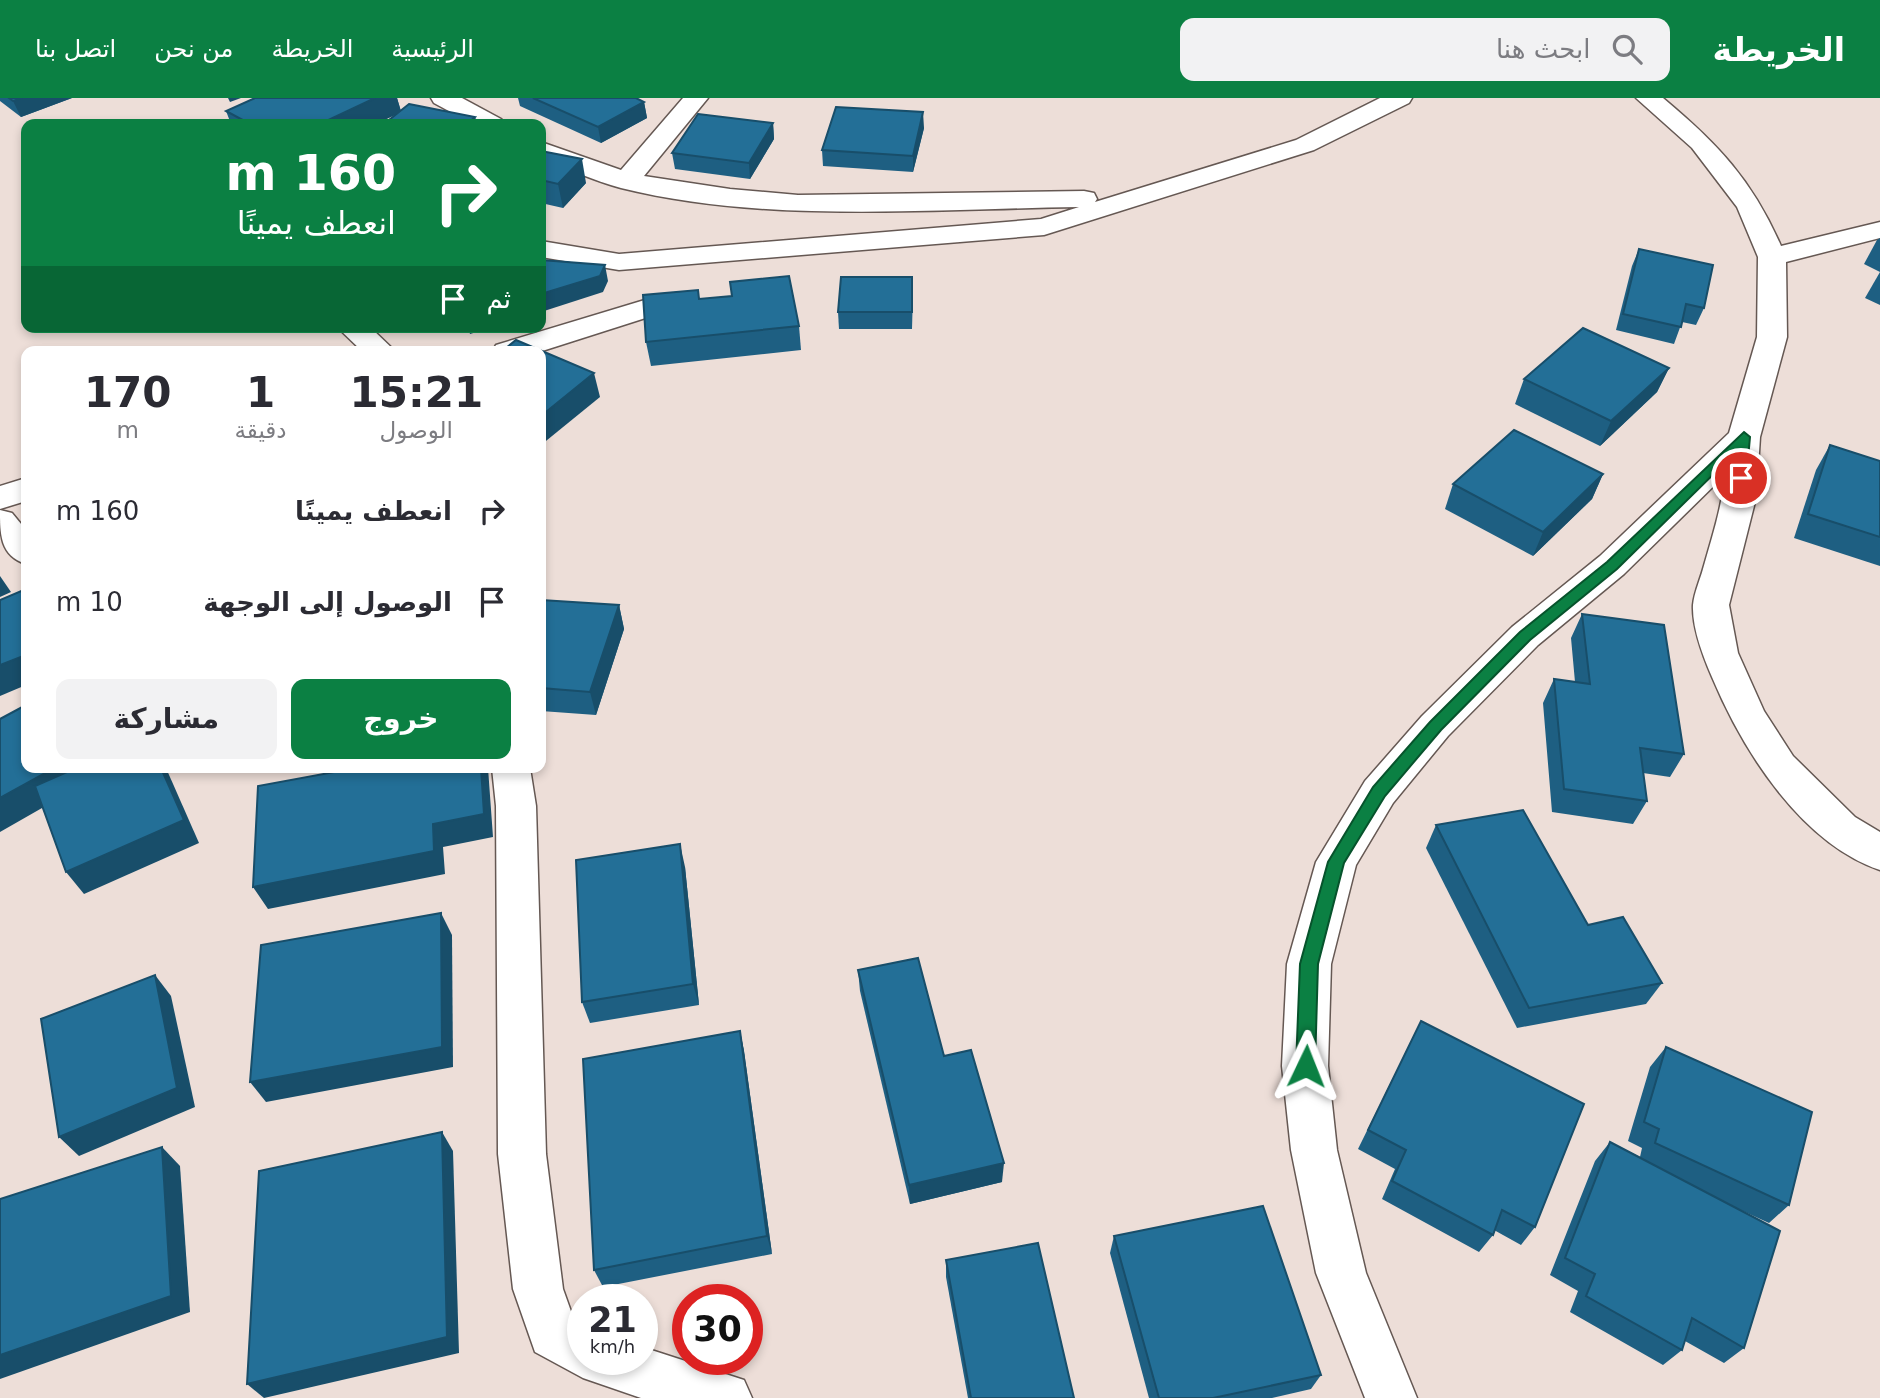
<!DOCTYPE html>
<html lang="ar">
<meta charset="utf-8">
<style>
:root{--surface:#fff;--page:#f2f2f3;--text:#2b2b33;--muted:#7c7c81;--accent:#0b8043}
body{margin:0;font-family:"DejaVu Sans",Vazirmatn,sans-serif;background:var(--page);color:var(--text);direction:rtl;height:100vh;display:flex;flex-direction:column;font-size:26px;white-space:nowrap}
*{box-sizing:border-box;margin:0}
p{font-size:23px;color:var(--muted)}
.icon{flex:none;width:38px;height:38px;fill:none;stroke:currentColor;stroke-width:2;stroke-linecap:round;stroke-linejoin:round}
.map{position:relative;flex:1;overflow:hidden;direction:ltr}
.side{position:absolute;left:21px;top:248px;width:525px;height:427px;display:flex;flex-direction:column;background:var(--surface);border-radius:14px;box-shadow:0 4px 10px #0003;direction:rtl}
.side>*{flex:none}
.hud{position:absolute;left:21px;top:21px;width:525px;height:214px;border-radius:14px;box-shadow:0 4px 10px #0003;direction:rtl;background:#0b8043;color:#fff;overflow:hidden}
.speed{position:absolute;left:567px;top:1186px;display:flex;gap:14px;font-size:35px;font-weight:700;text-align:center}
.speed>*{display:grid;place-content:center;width:91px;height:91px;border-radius:50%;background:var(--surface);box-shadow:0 4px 10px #0003;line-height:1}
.speed small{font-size:18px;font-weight:400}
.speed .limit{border:10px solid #d22;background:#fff;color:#111}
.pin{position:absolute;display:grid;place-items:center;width:60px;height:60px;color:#fff;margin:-30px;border:4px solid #fff;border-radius:50%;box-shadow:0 2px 7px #0007}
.me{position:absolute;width:77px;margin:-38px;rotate:2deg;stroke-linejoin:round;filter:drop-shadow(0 0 5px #0008)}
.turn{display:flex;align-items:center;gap:24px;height:147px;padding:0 35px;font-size:32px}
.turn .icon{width:91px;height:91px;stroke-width:2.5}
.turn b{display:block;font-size:49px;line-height:60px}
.then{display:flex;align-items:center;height:66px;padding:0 35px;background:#0003;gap:14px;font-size:26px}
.eta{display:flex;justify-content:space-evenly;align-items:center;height:119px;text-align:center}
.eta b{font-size:42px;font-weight:600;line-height:49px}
.primary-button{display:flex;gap:14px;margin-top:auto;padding:14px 35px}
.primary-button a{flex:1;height:80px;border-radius:14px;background:var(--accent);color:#fff;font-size:28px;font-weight:600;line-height:80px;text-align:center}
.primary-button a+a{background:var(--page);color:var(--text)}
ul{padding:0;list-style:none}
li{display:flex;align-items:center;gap:21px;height:91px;padding:0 35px}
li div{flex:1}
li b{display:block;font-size:26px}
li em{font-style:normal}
header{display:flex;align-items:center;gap:42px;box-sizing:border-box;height:98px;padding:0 35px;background:var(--accent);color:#fff}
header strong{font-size:33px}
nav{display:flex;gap:38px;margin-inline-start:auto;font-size:24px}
.search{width:490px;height:63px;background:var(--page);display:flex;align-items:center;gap:18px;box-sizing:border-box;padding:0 24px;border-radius:14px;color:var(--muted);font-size:26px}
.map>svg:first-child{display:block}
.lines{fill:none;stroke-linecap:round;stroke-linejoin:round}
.minor-casing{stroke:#655853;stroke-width:3}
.minor{fill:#fff;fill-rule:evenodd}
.wall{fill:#1e5f82}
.shaded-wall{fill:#184e6a}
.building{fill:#236f97;stroke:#184e6a;stroke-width:2}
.route{fill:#0b8043;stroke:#07532c;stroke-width:2}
</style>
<header>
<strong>الخريطة</strong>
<div class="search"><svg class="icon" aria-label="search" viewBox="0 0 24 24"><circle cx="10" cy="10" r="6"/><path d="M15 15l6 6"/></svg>ابحث هنا</div>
<nav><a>الرئيسية</a><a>الخريطة</a><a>من نحن</a><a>اتصل بنا</a></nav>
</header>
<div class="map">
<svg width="1880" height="1300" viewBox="0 0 1880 1300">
<rect width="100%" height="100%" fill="#edded8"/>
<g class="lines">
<g class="minor-casing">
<g id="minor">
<path d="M431,0H462L501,21L505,26H473L434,5Z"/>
<path d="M683,0H708L644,78L730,91L798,97L1084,93L1094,95L1097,101L1095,104L1296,42L1380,0H1412L1409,5L1314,52L1044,137L619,172L541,159V143L619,156L1041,121L1079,109C931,111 766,126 621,90C594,83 567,70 541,61V44L621,72Z"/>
<path d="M1636,0H1663C1718,46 1752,82 1781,148L1880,124V140L1786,164L1787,239L1760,339L1756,400L1729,507L1738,555L1764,613L1793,658L1855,719L1880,734V772C1801,745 1743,653 1712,579C1703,558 1692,530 1693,507C1694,495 1700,482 1703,471C1712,439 1722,409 1725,377L1624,476L1538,547L1448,638L1393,705L1356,767L1331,866L1328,968L1337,1052L1366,1175L1417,1300H1365L1316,1175L1291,1052L1282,968L1287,866L1316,764L1365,683L1422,618L1512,529L1600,458L1729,335L1757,239L1758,159L1737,109L1692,50Z"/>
<path d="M648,201L658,204L663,210L658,216L539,254H492L496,247Z"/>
<path d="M337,229H370L396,254H363Z"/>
<path d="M26,380V403L0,411V388Z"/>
<path d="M0,412L12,415L26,432V466C0,458 0,436 0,412Z"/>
<path d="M492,670H530L536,708L546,1056L563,1191L573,1219L583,1224V1262H642V1249L744,1282L752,1300H641L583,1280L535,1254L513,1191L498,1056L496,708Z"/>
</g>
</g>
<use href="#minor" class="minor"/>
</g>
<g class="wall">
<path d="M0,0H72L21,19L0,3Z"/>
<path d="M255,0H397L401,13L475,19L477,26H384L397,16L375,26H231L226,13Z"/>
<path d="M518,0H636L644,4L647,20L601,45L520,8Z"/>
<path d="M773,25L774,41L750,81L675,71L672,55Z"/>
<path d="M924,30L913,74L823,68L822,52Z"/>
<path d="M541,53L586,85L563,110L541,105Z"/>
<path d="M1880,140V174L1864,166L1877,142Z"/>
<path d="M1639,151L1704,210L1696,227L1682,224L1674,246L1616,232L1632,168Z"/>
<path d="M1880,174V207L1865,200Z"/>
<path d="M913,195L912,231H839L838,214Z"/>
<path d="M731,198L799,228L801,252L651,268L646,244L699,201Z"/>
<path d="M1669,270L1657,294L1600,348L1515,306L1524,281Z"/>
<path d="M1830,347L1880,363V468L1794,440L1816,372Z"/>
<path d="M1603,376L1592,401L1533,458L1445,411L1453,386Z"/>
<path d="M541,502L619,507L624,531L596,617L541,613Z"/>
<path d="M1582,516L1684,656L1670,679L1643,675L1647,703L1633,726L1552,714L1543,605L1554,581L1575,584L1571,540Z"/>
<path d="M1436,727L1588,827L1662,885L1646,906L1517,930L1426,750Z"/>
<path d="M685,769L699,907L590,925L582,904Z"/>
<path d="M858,872L944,958L1002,1084L910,1106L860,893Z"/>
<path d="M1421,923L1535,1129L1521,1147L1494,1132L1493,1137L1479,1154L1382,1101L1395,1071L1358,1051Z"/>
<path d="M740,933L744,953L772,1156L603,1189L594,1172Z"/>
<path d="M1666,949L1789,1107L1769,1125L1723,1104L1744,1250L1724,1265L1685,1243L1682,1252L1663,1267L1570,1214L1578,1193L1550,1177L1595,1063L1610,1044L1640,1059L1642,1050L1628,1043L1650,969Z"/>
<path d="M1114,1138L1321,1277L1311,1291L1272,1300H1149L1110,1155Z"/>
<path d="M946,1162L1074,1300H968L946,1179Z"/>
</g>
<g class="shaded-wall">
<path d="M22,0H72L21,19L13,3Z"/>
<path d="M228,0H241L230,4Z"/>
<path d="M375,0H397L401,14L376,26H320Z"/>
<path d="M644,4L647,20L601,45L598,29Z"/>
<path d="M923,14L924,30L913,74V58Z"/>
<path d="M475,19L477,26H467Z"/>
<path d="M773,25L774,41L750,81L749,65Z"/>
<path d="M582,61L586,85L563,110L558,86Z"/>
<path d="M605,167L608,183L603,194L541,214V196Z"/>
<path d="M468,229H493L470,236Z"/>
<path d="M1669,270L1657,294L1600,348L1611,323Z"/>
<path d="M594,275L600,299L541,347V318Z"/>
<path d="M1603,376L1592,401L1533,458L1543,434Z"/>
<path d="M0,478L11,494L0,499Z"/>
<path d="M619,507L624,531L596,617L590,594Z"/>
<path d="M26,557V587L0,598V567Z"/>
<path d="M54,670H112L0,734V700Z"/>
<path d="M161,670H166L199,745L84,796L66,774Z"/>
<path d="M481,670H488L493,739L443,749L445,776L268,811L253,789L433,726Z"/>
<path d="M680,746L685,769L699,907L693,886Z"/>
<path d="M441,815L452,837L453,969L266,1004L250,984Z"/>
<path d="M155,877L171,898L195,1009L79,1058L59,1039Z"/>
<path d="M740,933L744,953L772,1156L767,1138Z"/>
<path d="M442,1034L453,1053L459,1255L264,1300L247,1286Z"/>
<path d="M162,1049L180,1068L190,1214L0,1281V1257Z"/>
<path d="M1004,1065L1002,1084L910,1106L909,1087Z"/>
</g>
<g class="building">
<path d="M9,0H22L13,3Z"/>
<path d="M255,0H375L320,26H250L226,13Z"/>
<path d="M533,0H636L644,4L598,29Z"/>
<path d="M409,6L475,19L467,26H384Z"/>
<path d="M836,9L923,14L913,58L822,52Z"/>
<path d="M698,16L773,25L749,65L672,55Z"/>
<path d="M541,53L582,61L558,86L541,82Z"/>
<path d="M1639,151L1713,167L1704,210L1686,206L1681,229L1623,216Z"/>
<path d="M541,162L605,167L600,178L541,196Z"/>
<path d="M789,178L799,228L646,244L643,197L698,192L699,201L732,198L730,184Z"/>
<path d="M841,179H912V214H838Z"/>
<path d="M1583,230L1669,270L1611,323L1524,281Z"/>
<path d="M516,242L594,275L541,318V254H501Z"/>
<path d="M1514,332L1603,376L1543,434L1453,386Z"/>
<path d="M1830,347L1880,363V439L1808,416Z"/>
<path d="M26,491V557L0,567V502Z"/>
<path d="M541,502L619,507L590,594L541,590Z"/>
<path d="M1582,516L1664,527L1684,656L1640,650L1647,703L1564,691L1554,581L1590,586Z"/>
<path d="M26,607V670H54L0,700V621Z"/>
<path d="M76,670H161L184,722L66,774L35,688Z"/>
<path d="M356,670H481L484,716L433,726L434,753L253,789L258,688Z"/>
<path d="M1523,712L1588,827L1623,819L1662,885L1529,910L1436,727Z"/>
<path d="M680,746L693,886L582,904L576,762Z"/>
<path d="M441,815L442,949L250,984L261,847Z"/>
<path d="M918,860L944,958L971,952L1004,1065L909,1087L858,872Z"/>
<path d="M155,877L177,990L59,1039L41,921Z"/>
<path d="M1421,923L1584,1006L1535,1129L1502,1112L1493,1137L1392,1083L1406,1052L1368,1032Z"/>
<path d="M740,933L767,1138L594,1172L583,961Z"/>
<path d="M1666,949L1812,1014L1789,1107L1655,1045L1659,1031L1644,1024Z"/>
<path d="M442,1034L447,1239L247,1286L259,1073Z"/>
<path d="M1610,1044L1780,1133L1744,1250L1692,1220L1682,1252L1586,1198L1595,1176L1565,1160Z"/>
<path d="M162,1049L171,1198L0,1257V1101Z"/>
<path d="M1263,1108L1321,1277L1213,1300H1159L1114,1138Z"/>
<path d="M1038,1145L1074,1300H971L946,1162Z"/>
</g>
<path class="route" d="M1744,334L1750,339L1746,383H1736L1734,380L1736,354L1617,471L1530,542L1441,632L1385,698L1344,765L1318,866L1315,968L1312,974L1306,977L1299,974L1296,968L1300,866L1328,764L1373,689L1430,624L1520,534L1607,464Z"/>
</svg>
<div class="speed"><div>21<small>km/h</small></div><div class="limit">30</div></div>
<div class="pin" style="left:1741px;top:380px;background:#d93025"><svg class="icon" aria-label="arrive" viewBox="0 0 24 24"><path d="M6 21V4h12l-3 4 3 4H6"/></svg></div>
<svg class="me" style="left:1306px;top:968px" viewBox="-20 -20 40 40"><path d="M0-17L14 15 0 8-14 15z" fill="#0b8043" stroke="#fff" stroke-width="4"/></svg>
<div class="hud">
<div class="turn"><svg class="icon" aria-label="right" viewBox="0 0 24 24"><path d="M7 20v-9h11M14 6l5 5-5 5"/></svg><div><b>160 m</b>انعطف يمينًا</div></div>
<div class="then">ثم<svg class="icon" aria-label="arrive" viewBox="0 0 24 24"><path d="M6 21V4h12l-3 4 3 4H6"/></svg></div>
</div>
<section class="side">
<div class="eta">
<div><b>15:21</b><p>الوصول</p></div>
<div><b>1</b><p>دقيقة</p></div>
<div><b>170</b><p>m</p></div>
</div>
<ul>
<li><svg class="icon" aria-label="right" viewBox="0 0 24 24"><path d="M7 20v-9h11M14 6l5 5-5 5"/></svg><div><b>انعطف يمينًا</b></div><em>160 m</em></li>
<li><svg class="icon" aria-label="arrive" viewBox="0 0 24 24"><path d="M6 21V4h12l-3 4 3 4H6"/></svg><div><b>الوصول إلى الوجهة</b></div><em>10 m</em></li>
</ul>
<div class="primary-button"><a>خروج</a><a>مشاركة</a></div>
</section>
</div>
